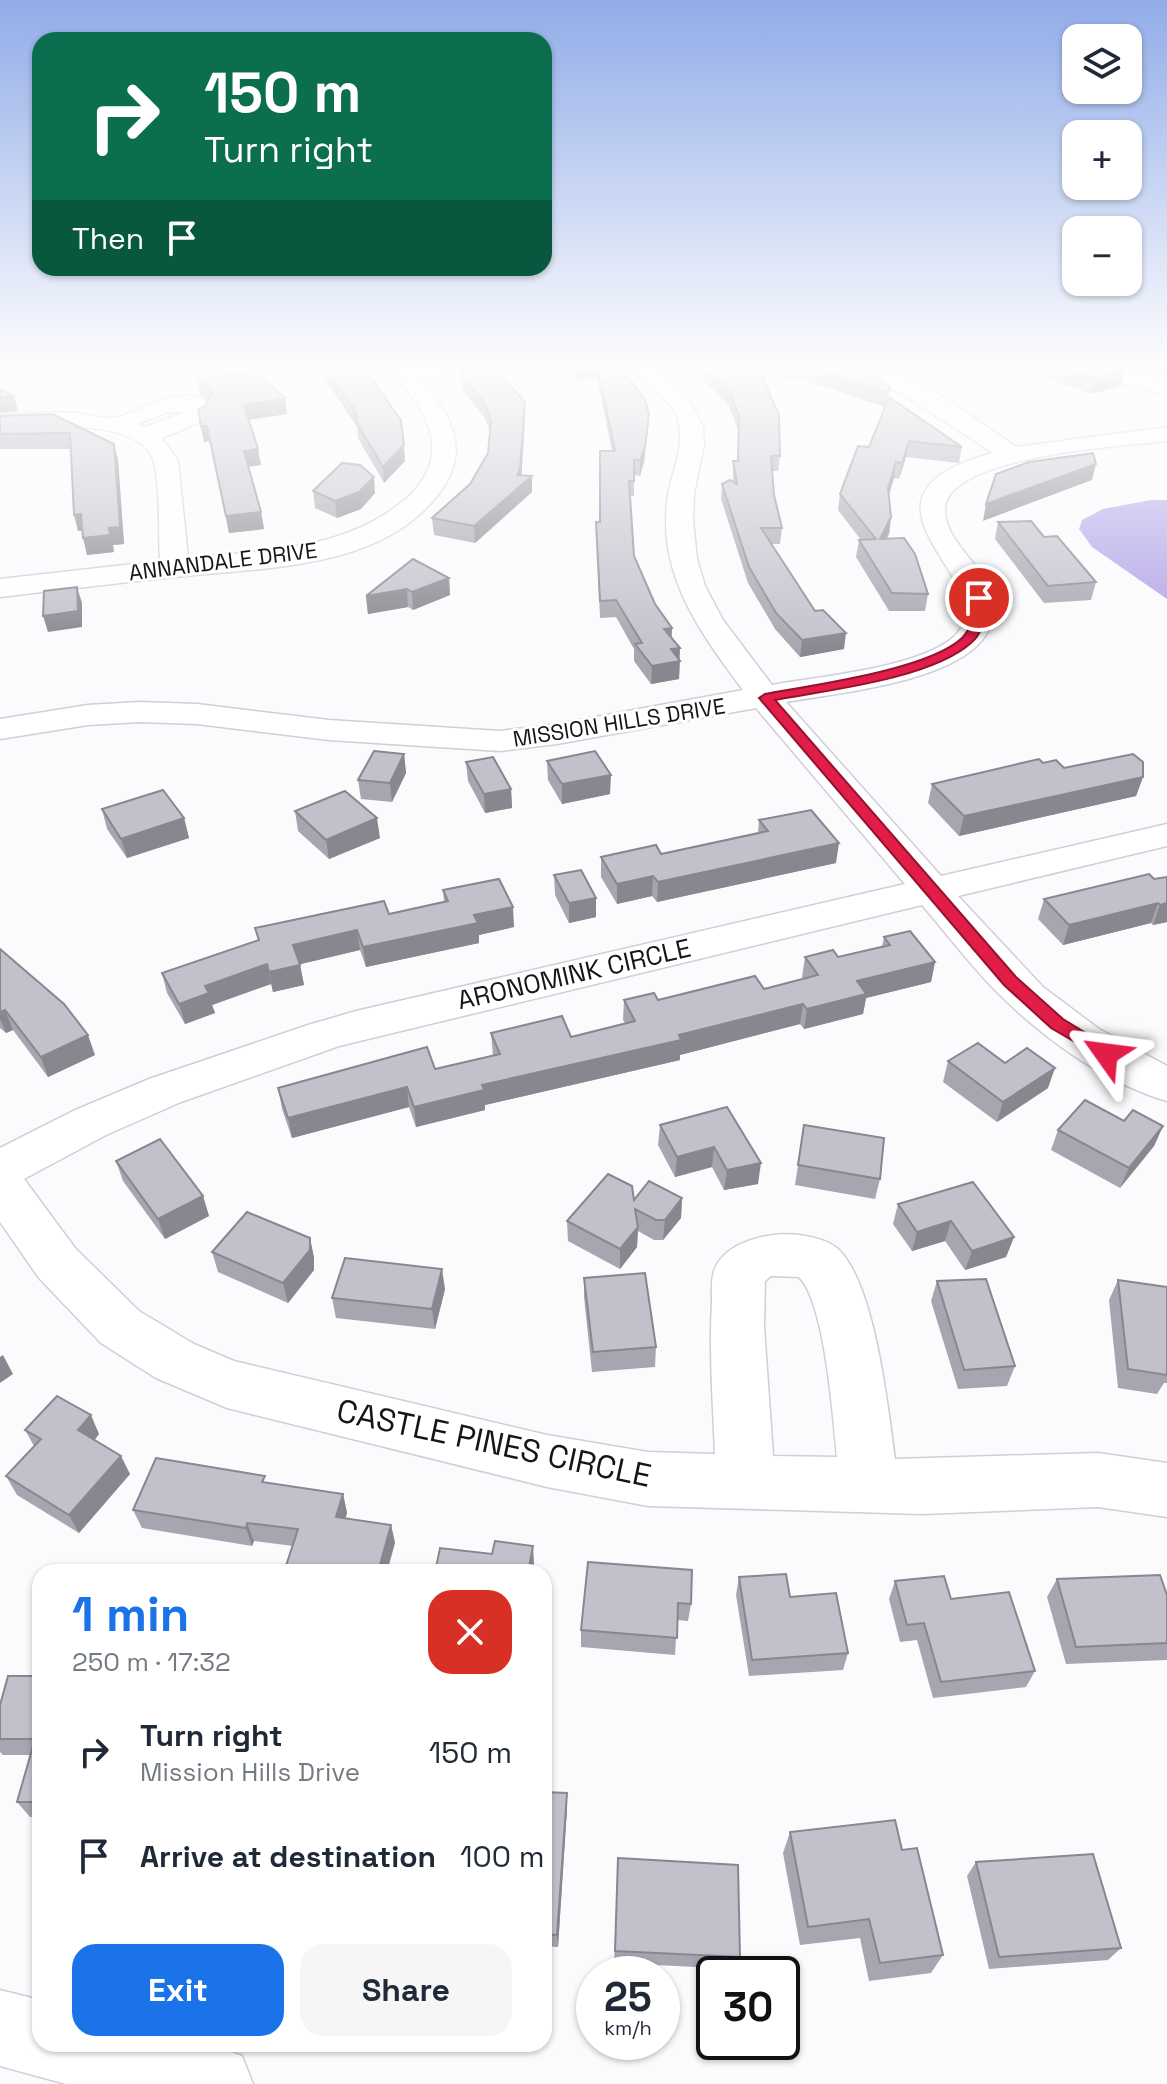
<!DOCTYPE html>
<meta charset="utf-8">
<style>
:root{--surface:#fff;--page:#f6f6f7;--text:#1f2937;--muted:#747a83;--accent:#1a73e8}
body{margin:0;font-family:"Space Grotesk",sans-serif;background:var(--page);color:var(--text);height:100vh;display:flex;flex-direction:column;font-size:30px;white-space:nowrap}
*{box-sizing:border-box;margin:0}
p{font-size:26px;color:var(--muted)}
.icon{flex:none;width:44px;height:44px;fill:none;stroke:currentColor;stroke-width:2;stroke-linecap:round;stroke-linejoin:round}
.map{position:relative;flex:1;overflow:hidden}
.side{position:absolute;left:32px;top:1564px;width:520px;height:488px;display:flex;flex-direction:column;background:var(--surface);border-radius:24px;box-shadow:0 2px 6px #0004}
.side>*{flex:none}
.top-card{position:absolute;left:32px;top:32px;width:520px;height:244px;border-radius:24px;box-shadow:0 2px 6px #0004;background:#0b6e4f;color:#fff;overflow:hidden}
.fabs{position:absolute;left:1062px;top:24px;display:grid;gap:16px}
.fabs a{display:grid;place-items:center;width:80px;height:80px;border-radius:16px;background:var(--surface);box-shadow:0 2px 6px #0004;font-size:40px}
.speed{position:absolute;left:576px;top:1956px;display:flex;gap:16px;font-size:40px;font-weight:700;text-align:center}
.speed>*{display:grid;place-content:center;width:104px;height:104px;border-radius:50%;background:var(--surface);box-shadow:0 2px 6px #0004;line-height:1}
.speed small{font-size:20px;font-weight:400}
.speed .limit{border:4px solid #111;border-radius:12px;background:#fff;color:#111}
.pin{position:absolute;display:grid;place-items:center;width:68px;height:68px;color:#fff;margin:-34px;border:4px solid #fff;border-radius:50%;box-shadow:0 2px 8px #0007}
.me{position:absolute;width:88px;margin:-44px;rotate:301deg;stroke-linejoin:round;filter:drop-shadow(0 0 6px #0008)}
.turn{display:flex;align-items:center;gap:28px;height:168px;padding:0 40px;font-size:36px}
.turn .icon{width:104px;height:104px;stroke-width:2.5}
.turn b{display:block;font-size:56px;line-height:68px}
.then{display:flex;align-items:center;height:76px;padding:0 40px;background:#0003;gap:16px;font-size:30px}
.round{display:grid;place-items:center;flex:none;width:84px;height:84px;border-radius:24px;background:var(--page)}
.overview{display:flex;align-items:center;justify-content:space-between;height:136px;padding:0 40px}
h1{font-size:48px;font-weight:600;line-height:60px;color:var(--accent)}
.cta{display:flex;gap:16px;margin-top:auto;padding:16px 40px}
.cta a{flex:1;height:92px;border-radius:24px;background:var(--accent);color:#fff;font-size:32px;font-weight:600;line-height:92px;text-align:center}
.cta a+a{background:var(--page);color:var(--text)}
ul{padding:0;list-style:none}
li{display:flex;align-items:center;gap:24px;height:104px;padding:0 40px}
li div{flex:1}
li b{display:block;font-size:30px}
li em{font-style:normal}
.map>svg:first-child{display:block}
.water{fill:#b0a1e7}
.lines{fill:none;stroke-linecap:round;stroke-linejoin:round}
.minor-casing{stroke:#cfced9;stroke-width:3}
.major-casing{stroke:#d5d5d5;stroke-width:3}
.minor{fill:#fff;fill-rule:evenodd}
.major{fill:#d3caf5;fill-rule:evenodd}
.wall{fill:#a7a5af}
.shaded-wall{fill:#88868e}
.building{fill:#c2c0cb;stroke:#88868e;stroke-width:2}
.route{fill:#e11d48;stroke:#92132f;stroke-width:2}
.labels{text-anchor:middle;stroke-width:6;stroke-linejoin:round;paint-order:stroke}
.far-street-label{font-size:22px;fill:#151418;stroke:#fff}
.street-label{font-size:26px;fill:#151418;stroke:#fff}
.near-street-label{font-size:32px;fill:#151418;stroke:#fff}
</style>
<div class="map">
<svg width="1167" height="2084" viewBox="0 0 1167 2084">
<rect width="100%" height="100%" fill="#fbfbfd"/>
<path class="water" d="M1151,500H1167V599L1092,547L1079,529L1082,520L1103,509Z"/>
<g class="lines">
<g class="minor-casing">
<g id="minor">
<path d="M386,363H408L410,366L511,363L500,369L420,378C452,418 473,450 437,496C378,571 261,567 176,577C117,583 59,590 0,597V579L160,561C158,530 161,493 154,462C143,417 35,426 0,429V415C25,413 50,412 76,413C87,414 102,419 113,418C137,415 190,376 213,408L205,420L162,438L178,461L188,558C265,550 348,551 409,496C424,482 435,462 432,441C429,411 403,387 386,363ZM187,411L146,427L138,424L165,413Z"/>
<path d="M628,363H651L686,396L703,426L704,445L694,494L693,521L697,559L705,586L723,620L772,685C821,676 910,669 950,640C1019,588 821,499 993,453L901,393L831,368L829,363C841,363 854,361 866,364C921,376 971,416 1016,447L1167,427V441C1124,446 959,455 946,503C940,527 963,549 976,567C1052,675 852,690 786,702L941,876L1167,824V846L958,896L1043,987L1099,1029L1167,1066V1101C1105,1083 1043,1038 998,993C971,966 947,934 922,905L339,1046L181,1102L106,1135L24,1179L75,1248L139,1311L194,1344L234,1361L547,1435L648,1452L715,1454C713,1403 709,1352 712,1301C712,1292 711,1280 714,1271C722,1249 746,1240 767,1236C787,1232 822,1235 838,1249C875,1284 888,1408 895,1459L1098,1453L1167,1463V1517L1098,1507L923,1514L648,1506L547,1487L227,1408L156,1378L101,1343L39,1278L0,1222V1148L73,1111L149,1079L308,1025L356,1011L905,884L756,708L557,744L500,751L329,740L197,724L140,722L88,725L0,739V719L88,705L140,702L197,704L329,720L500,731L557,724L743,690C699,631 656,573 668,495C672,470 687,443 677,417C667,393 640,383 628,363ZM771,1276L799,1277C825,1303 833,1417 837,1457L773,1456L764,1326L765,1281Z"/>
<path d="M1077,363H1107L1167,381V395L1123,384L1080,368Z"/>
<path d="M0,1990L40,2000V2044H211L242,2056L253,2084H66L0,2066Z"/>
</g>
</g>
<g class="major-casing">
<path id="major" d="M0,363H22L19,368L0,369Z"/>
</g>
<use href="#minor" class="minor"/>
<use href="#major" class="major"/>
</g>
<g class="wall">
<path d="M314,363H360L405,461L384,483L358,438L357,427Z"/>
<path d="M559,363H611L648,429L644,462L640,476L634,475V496H630L634,556L655,604L672,628L671,638L680,661L679,679L651,684L634,661V649L616,617L600,618L596,522H600L612,451L597,378L576,380Z"/>
<path d="M694,363H846L890,387L888,399L962,447L959,463L906,457L899,479L894,478L889,494L891,517L889,534L886,539L928,594L925,611H889L856,557L859,540H861L838,510L840,494L869,447L885,407L800,379L761,374L780,456L778,471H772L774,495L782,528L780,544H771L815,611L844,649L800,657L775,629L748,583L721,499L722,484L733,482V461H737L738,430L729,406L694,370Z"/>
<path d="M1015,363H1105L1125,370L1121,386L1091,394L1029,372Z"/>
<path d="M1116,363H1167L1161,376Z"/>
<path d="M461,368L525,417L521,475L532,492L475,543L434,535L432,518L470,484L488,453L490,432L485,419L461,388L460,374H462Z"/>
<path d="M198,380L287,414L249,420L261,465L248,466L261,512L264,529L229,533L209,441L204,442L200,425L198,410L205,406L208,401L200,395Z"/>
<path d="M52,414L118,460L124,544L113,545L114,552L87,555L82,531H78L71,449H0V416Z"/>
<path d="M313,491L375,493L361,509L337,518L315,508Z"/>
<path d="M998,522L1044,537L1096,582L1091,600L1044,603L995,539Z"/>
<path d="M449,578L450,595L413,610L408,607L368,614L366,596Z"/>
<path d="M404,754L406,773L392,802L361,799L358,780Z"/>
<path d="M547,761L610,794L562,804L548,780Z"/>
<path d="M466,762L511,789L512,808L485,813L468,781Z"/>
<path d="M1043,763L1064,768L1143,777L1136,796L959,836L928,803L932,784Z"/>
<path d="M102,809L184,818L189,838L127,858L107,829Z"/>
<path d="M295,811L380,838L329,859L298,831Z"/>
<path d="M759,820L836,863L657,902L652,896L617,904L601,877V857L661,854L758,833Z"/>
<path d="M554,875L596,917L569,923L555,895Z"/>
<path d="M1167,877V922L1153,925L1151,923L1063,945L1038,919L1044,899Z"/>
<path d="M443,890L514,927L479,935V943L366,967L360,950L300,964L304,985L273,992L271,984L212,1005L215,1013L185,1024L167,993L162,973L258,940L255,928L389,914L444,902Z"/>
<path d="M884,937L935,962L931,982L866,998L863,1014L804,1029L800,1024L680,1055V1060L485,1105V1110L416,1127L409,1107L292,1138L282,1109L278,1088L435,1069L493,1056L491,1033L571,1037L625,1023L623,1020L624,1000H658L764,989L803,979L802,977L805,957H838L882,947Z"/>
<path d="M0,949L95,1055L48,1077L13,1030L6,1033L0,1028Z"/>
<path d="M948,1061L1005,1063L1048,1088L997,1122L943,1082Z"/>
<path d="M727,1107L758,1184L724,1190L712,1167L675,1177L658,1145L660,1125Z"/>
<path d="M804,1125L880,1179L875,1199L795,1185Z"/>
<path d="M1163,1126L1154,1146L1120,1188L1051,1150L1058,1130Z"/>
<path d="M116,1161L203,1196L209,1216L165,1239L123,1181Z"/>
<path d="M682,1198L681,1218L663,1240H654L638,1231L637,1247L620,1269L568,1241L567,1221L634,1200Z"/>
<path d="M898,1204L1014,1237L1006,1257L965,1270L945,1241L912,1251L893,1224Z"/>
<path d="M310,1238L314,1258V1270L288,1303L218,1272L212,1252Z"/>
<path d="M584,1278L656,1347L655,1367L592,1372L584,1297Z"/>
<path d="M1118,1280L1167,1290V1383H1164L1157,1394L1118,1388L1109,1300Z"/>
<path d="M937,1281L1015,1366L1007,1386L958,1389L931,1301Z"/>
<path d="M445,1289L435,1329L336,1318L332,1298Z"/>
<path d="M25,1430L99,1434L95,1440L130,1474L79,1533L17,1495L6,1476L34,1446Z"/>
<path d="M267,1483L343,1494L347,1513L345,1519L391,1525L395,1543L293,1546L254,1541L252,1546L142,1528L133,1510Z"/>
<path d="M588,1562L691,1604L688,1621L677,1620L675,1655L581,1647V1630Z"/>
<path d="M739,1577L790,1597L848,1653L843,1670L749,1676L736,1595Z"/>
<path d="M1057,1579L1167,1595V1660L1066,1664L1047,1597Z"/>
<path d="M895,1581L951,1599L1035,1671L1026,1687L933,1698L917,1640L900,1642L889,1599Z"/>
<path d="M40,1676V1817H30L17,1802L30,1755H3L0,1752V1705Z"/>
<path d="M544,1792L567,1793V1808L558,1947L544,1946Z"/>
<path d="M790,1832L902,1850L943,1955L931,1973L869,1981L860,1938L800,1945L783,1853Z"/>
<path d="M618,1858L740,1957L737,1969L614,1963Z"/>
<path d="M976,1862L1121,1948L1108,1960L989,1969L967,1876Z"/>
</g>
<g class="shaded-wall">
<path d="M1164,363H1167V374L1161,376Z"/>
<path d="M597,364V378L576,380V366Z"/>
<path d="M1125,370L1121,386L1091,394L1095,378Z"/>
<path d="M14,396L18,411L0,413V397Z"/>
<path d="M285,398L287,414L246,420L244,405Z"/>
<path d="M525,402V417L521,484L532,476V492L475,543L474,526L517,475Z"/>
<path d="M649,414L644,462L640,476V460Z"/>
<path d="M201,426H207L209,441L204,442Z"/>
<path d="M909,441L906,457L899,479L902,463Z"/>
<path d="M114,444L118,460L124,544L113,545L114,552L87,555L83,538L109,528Z"/>
<path d="M404,445L405,461L384,483L383,467Z"/>
<path d="M258,449L261,465L247,467L244,451Z"/>
<path d="M896,462L894,478L886,505L888,488Z"/>
<path d="M1096,464L1092,480L983,521L986,504Z"/>
<path d="M374,477L375,493L361,509L337,518L335,501Z"/>
<path d="M261,512L264,529L229,533L226,516Z"/>
<path d="M81,514L86,530L78,531L74,515Z"/>
<path d="M891,517L889,534L878,556L880,539Z"/>
<path d="M449,578L450,595L413,610L412,592Z"/>
<path d="M77,587L82,603V627L48,632L43,616Z"/>
<path d="M407,589L408,607L368,614L366,596Z"/>
<path d="M672,628L671,646L664,629Z"/>
<path d="M846,633L844,649L800,657L802,640Z"/>
<path d="M680,648L679,679L651,684L652,666L671,649Z"/>
<path d="M404,754L406,773L392,802L390,783Z"/>
<path d="M611,775L610,794L562,804V784Z"/>
<path d="M1143,777L1136,796L959,836L964,816Z"/>
<path d="M511,789L512,808L485,813L484,794Z"/>
<path d="M184,818L189,838L127,858L121,839Z"/>
<path d="M377,818L380,838L329,859L326,840Z"/>
<path d="M839,843L836,863L657,902L658,882Z"/>
<path d="M653,876L652,896L617,904V884Z"/>
<path d="M596,898V917L569,923V903Z"/>
<path d="M1158,903L1151,923L1063,945L1069,925Z"/>
<path d="M1167,903V922L1153,925L1160,905Z"/>
<path d="M513,907L514,927L479,935V943L366,967L363,947L474,915Z"/>
<path d="M357,930L360,950L297,965L293,945Z"/>
<path d="M935,962L931,982L866,998L863,1014L804,1029L807,1009L857,981Z"/>
<path d="M267,964L271,984L212,1005L215,1013L185,1024L179,1004L205,986Z"/>
<path d="M300,965L304,985L273,992L269,972Z"/>
<path d="M803,1004L800,1024L680,1055V1060L485,1105V1110L416,1127L414,1107L482,1085Z"/>
<path d="M5,1010L13,1030L6,1033L0,1019V1012Z"/>
<path d="M88,1035L95,1055L48,1077L41,1057Z"/>
<path d="M1055,1068L1048,1088L997,1122L1003,1102Z"/>
<path d="M407,1087L409,1107L292,1138L288,1118Z"/>
<path d="M1163,1126L1154,1146L1120,1188L1129,1168Z"/>
<path d="M714,1147L712,1167L675,1177L677,1157Z"/>
<path d="M761,1163L758,1184L724,1190L727,1170Z"/>
<path d="M203,1196L209,1216L165,1239L158,1219Z"/>
<path d="M682,1198L681,1218L663,1240L665,1220Z"/>
<path d="M951,1221L945,1241L912,1251L917,1232Z"/>
<path d="M638,1227L637,1247L620,1269V1249Z"/>
<path d="M1014,1237L1006,1257L965,1270L972,1251Z"/>
<path d="M310,1238L314,1258V1270L288,1303L283,1283Z"/>
<path d="M442,1269L445,1289L435,1329L432,1309Z"/>
<path d="M3,1355L13,1374L0,1383V1357Z"/>
<path d="M91,1415L99,1434L87,1448L78,1430Z"/>
<path d="M121,1456L130,1474L79,1533L69,1515Z"/>
<path d="M343,1494L347,1513L340,1535L336,1517Z"/>
<path d="M247,1523L254,1541L252,1546L246,1528Z"/>
<path d="M391,1525L395,1543L387,1572H378Z"/>
<path d="M533,1546L534,1564L532,1572H528Z"/>
<path d="M567,1793V1808L558,1947L557,1935Z"/>
</g>
<g class="building">
<path d="M322,363H360L401,420L404,445L383,467L357,423L356,412Z"/>
<path d="M572,363H611L632,382L645,400L649,414L645,447L640,460H634V481H629L634,556L655,604L672,628L664,629L680,648L671,649L680,661L652,666L635,644L642,643L616,600L600,601L596,522H600V451H615L597,364L576,366Z"/>
<path d="M700,363H756L779,415L780,456H771L774,495L782,528H761L815,611L823,610L846,633L802,640L776,613L749,567L722,484L730,480L737,484L733,461H738L739,416L730,392Z"/>
<path d="M779,363H846L863,368L890,387L887,393L802,365Z"/>
<path d="M1052,363H1105L1125,370L1095,378Z"/>
<path d="M491,364L525,402L520,469L517,475L532,476L474,526L432,518L470,484L488,453L491,422L485,404L460,374L466,373L461,368Z"/>
<path d="M255,371L285,398L244,405L258,449L244,451L261,512L226,516L207,426H201L198,410L205,406L213,392L198,380Z"/>
<path d="M0,389L14,396L0,397Z"/>
<path d="M889,397L962,447L909,441L902,463L896,462L888,488L891,517L880,539L904,538L915,554L928,594L892,593L859,540L876,539L840,494L858,446L869,447Z"/>
<path d="M52,414L114,444L120,527L109,528L110,535L83,538L81,514L74,515L70,433L0,434V416Z"/>
<path d="M1093,453L1096,464L986,504L996,474L1029,462Z"/>
<path d="M342,463L360,465L374,477L359,492L335,501L313,491Z"/>
<path d="M1031,521L1044,537L1057,536L1096,582L1048,586L998,522Z"/>
<path d="M413,559L449,578L412,592L407,589L366,596Z"/>
<path d="M77,587L78,611L43,616L44,591Z"/>
<path d="M374,751L404,754L390,783L358,780Z"/>
<path d="M595,751L611,775L562,784L547,761Z"/>
<path d="M1133,754L1143,762V777L964,816L932,784L1039,759L1043,763L1056,760L1064,768Z"/>
<path d="M493,757L511,789L484,794L466,762Z"/>
<path d="M163,790L184,818L121,839L102,809Z"/>
<path d="M345,791L377,818L326,840L295,811Z"/>
<path d="M811,810L839,843L658,882L653,876L617,884L601,857L656,845L661,854L768,831L759,820Z"/>
<path d="M581,870L596,898L569,903L554,875Z"/>
<path d="M1149,874L1154,879L1167,877V903L1160,905L1158,903L1069,925L1044,899Z"/>
<path d="M499,879L513,907L474,915L478,923L363,947L357,930L293,945L300,965L269,972L267,964L205,986L209,993L179,1004L162,973L259,940L255,928L384,901L389,914L448,901L443,890Z"/>
<path d="M910,931L935,962L857,981L866,994L807,1009L803,1004L679,1035L681,1040L482,1085L484,1090L414,1107L407,1087L288,1118L278,1088L427,1047L435,1069L500,1054L491,1033L562,1016L571,1037L635,1021L624,1000L654,993L658,1000L755,976L764,989L818,975L805,957L833,950L838,957L890,945L884,937Z"/>
<path d="M0,949L64,1004L88,1035L41,1057L5,1010L0,1012Z"/>
<path d="M978,1043L1005,1063L1027,1048L1055,1068L1003,1102L948,1061Z"/>
<path d="M1085,1100L1124,1121L1133,1110L1163,1126L1129,1168L1058,1130Z"/>
<path d="M727,1107L761,1163L727,1170L714,1147L677,1157L660,1125Z"/>
<path d="M804,1125L884,1138L880,1179L798,1165Z"/>
<path d="M160,1139L203,1196L158,1219L116,1161Z"/>
<path d="M608,1174L632,1186L634,1200L649,1181L682,1198L665,1220H656L635,1209L638,1227L620,1249L567,1221Z"/>
<path d="M973,1182L1014,1237L972,1251L951,1221L917,1232L898,1204Z"/>
<path d="M247,1212L310,1238V1250L283,1283L212,1252Z"/>
<path d="M345,1258L442,1269L432,1309L332,1298Z"/>
<path d="M645,1273L656,1347L593,1352L584,1278Z"/>
<path d="M986,1279L1015,1366L964,1370L937,1281Z"/>
<path d="M1118,1280L1167,1287V1375L1128,1369Z"/>
<path d="M57,1396L91,1415L78,1430L121,1456L69,1515L6,1476L41,1439L25,1430Z"/>
<path d="M156,1458L265,1476L262,1482L343,1494L336,1517L391,1525L378,1572H284L298,1529L247,1523L246,1528L133,1510Z"/>
<path d="M495,1541L533,1546L528,1572H435L440,1548L492,1554Z"/>
<path d="M588,1562L692,1570L691,1604L678,1603L677,1638L581,1630Z"/>
<path d="M786,1574L790,1597L836,1593L848,1653L752,1660L739,1577Z"/>
<path d="M1160,1575L1167,1595V1643L1076,1647L1057,1579Z"/>
<path d="M944,1576L951,1599L1009,1592L1035,1671L941,1682L924,1623L907,1625L895,1581Z"/>
<path d="M8,1676H40V1802H17L35,1739H0V1705Z"/>
<path d="M544,1792L567,1793L557,1935L544,1934Z"/>
<path d="M895,1820L902,1850L917,1848L943,1955L880,1963L869,1919L808,1927L790,1832Z"/>
<path d="M1093,1854L1121,1948L999,1957L976,1862Z"/>
<path d="M618,1858L738,1865L740,1957L615,1951Z"/>
</g>
<linearGradient id="sky" x2="0" y2="1"><stop stop-color="#91ace8"/><stop offset="0.56" stop-color="#fdfdfe"/><stop offset="1" stop-color="#fdfdfe" stop-opacity="0"/></linearGradient>
<rect width="1167" height="654" fill="url(#sky)"/>
<path class="route" d="M979,594L985,598C986,613 984,632 971,643C930,679 828,690 775,700L1016,977L1063,1019L1112,1049L1115,1054L1106,1060L1051,1028L1004,985L759,698L765,694C812,685 928,670 962,638C973,627 974,612 973,598Z"/>
<g class="labels">
<g class="far-street-label">
<text transform="translate(223 561) rotate(-7)" y="8">ANNANDALE DRIVE</text>
<text transform="translate(619 722) rotate(-9)" y="8">MISSION HILLS DRIVE</text>
</g>
<g class="street-label">
<text transform="translate(574 974) rotate(-13)" y="9">ARONOMINK CIRCLE</text>
</g>
<g class="near-street-label">
<text transform="translate(494 1443) rotate(12)" y="11">CASTLE PINES CIRCLE</text>
</g>
</g>
</svg>
<div class="fabs">
<a><svg class="icon" aria-label="layers" viewBox="0 0 24 24"><path d="M12 4l9 5-9 5-9-5zM3 14l9 5 9-5"/></svg></a>
<a>+</a>
<a>−</a>
</div>
<div class="speed"><div>25<small>km/h</small></div><div class="limit">30</div></div>
<div class="pin" style="left:979px;top:598px;background:#d93025"><svg class="icon" aria-label="arrive" viewBox="0 0 24 24"><path d="M6 21V4h12l-3 4 3 4H6"/></svg></div>
<svg class="me" style="left:1106px;top:1054px" viewBox="-20 -20 40 40"><path d="M0-17L14 15 0 8-14 15z" fill="#e11d48" stroke="#fff" stroke-width="4"/></svg>
<div class="top-card">
<div class="turn"><svg class="icon" aria-label="right" viewBox="0 0 24 24"><path d="M7 20v-9h11M14 6l5 5-5 5"/></svg><div><b>150 m</b>Turn right</div></div>
<div class="then">Then<svg class="icon" aria-label="arrive" viewBox="0 0 24 24"><path d="M6 21V4h12l-3 4 3 4H6"/></svg></div>
</div>
<section class="side">
<div class="overview"><div><h1>1 min</h1><p>250 m · 17:32</p></div><a class="round" style="background:#d93025;color:#fff"><svg class="icon" aria-label="close" viewBox="0 0 24 24"><path d="M6 6l12 12M18 6L6 18"/></svg></a></div>
<ul>
<li><svg class="icon" aria-label="right" viewBox="0 0 24 24"><path d="M7 20v-9h11M14 6l5 5-5 5"/></svg><div><b>Turn right</b><p>Mission Hills Drive</p></div><em>150 m</em></li>
<li><svg class="icon" aria-label="arrive" viewBox="0 0 24 24"><path d="M6 21V4h12l-3 4 3 4H6"/></svg><div><b>Arrive at destination</b></div><em>100 m</em></li>
</ul>
<div class="cta"><a>Exit</a><a>Share</a></div>
</section>
</div>
